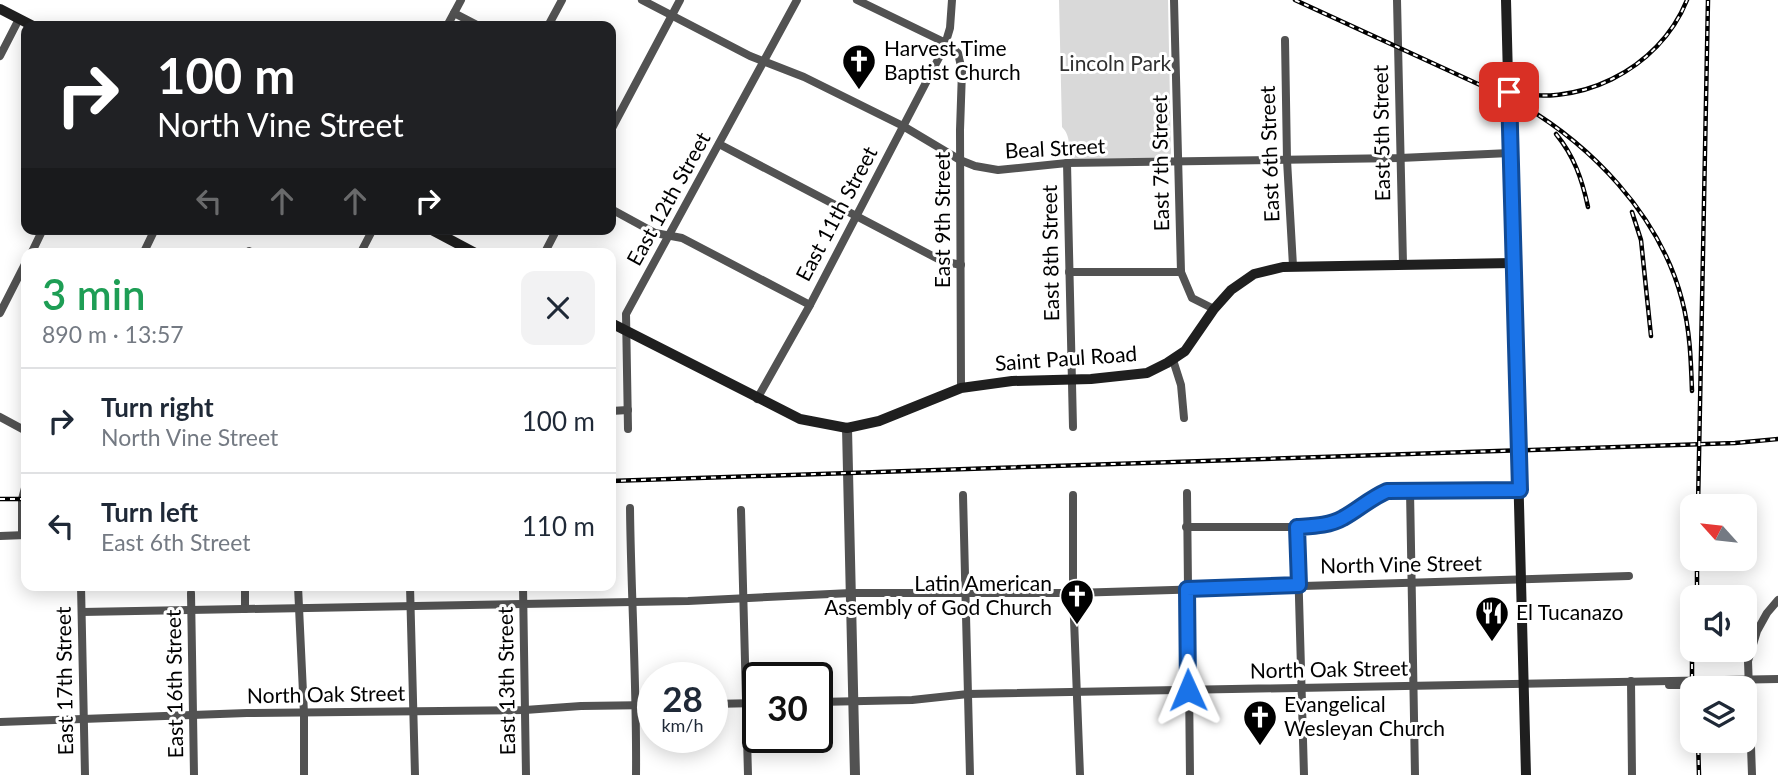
<!DOCTYPE html>
<meta charset="utf-8">
<style>
:root{--surface:#fff;--page:#f2f2f3;--text:#1f2937;--muted:#747a83;--line:#e0e1e3}
body{margin:0;font-family:Lato,sans-serif;background:var(--page);color:var(--text);height:100vh;display:flex;flex-direction:column;font-size:26px;white-space:nowrap}
*{box-sizing:border-box;margin:0}
p{font-size:23px;color:var(--muted)}
.icon{flex:none;width:38px;height:38px;fill:none;stroke:currentColor;stroke-width:2;stroke-linecap:round;stroke-linejoin:round}
.map{position:relative;flex:1;overflow:hidden}
.details{position:absolute;left:21px;top:248px;width:595px;height:343px;display:flex;flex-direction:column;background:var(--surface);border-radius:14px;box-shadow:0 4px 18px #0003}
.details>*{flex:none}
.guide{position:absolute;left:21px;top:21px;width:595px;height:214px;border-radius:14px;box-shadow:0 4px 18px #0003;background:#202124;color:#fff;overflow:hidden}
.needle{width:46px;rotate:297deg}
.controls{position:absolute;left:1680px;top:494px;display:grid;gap:14px}
.controls a{display:grid;place-items:center;width:77px;height:77px;border-radius:14px;background:var(--surface);box-shadow:0 4px 18px #0003;font-size:35px}
.speed{position:absolute;left:637px;top:662px;display:flex;gap:14px;font-size:35px;font-weight:700;text-align:center}
.speed>*{display:grid;place-content:center;width:91px;height:91px;border-radius:50%;background:var(--surface);box-shadow:0 4px 18px #0003;line-height:1}
.speed small{font-size:18px;font-weight:400}
.speed .limit{border:4px solid #111;border-radius:10px;background:#fff;color:#111}
.pin{position:absolute;display:grid;place-items:center;width:60px;height:60px;color:#fff;margin:-30px;border-radius:14px;box-shadow:0 4px 10px #0006}
.me{position:absolute;width:77px;margin:-38px;rotate:359deg;stroke-linejoin:round;filter:drop-shadow(0 0 5px #0008)}
.turn{display:flex;align-items:center;gap:24px;height:147px;padding:0 21px;font-size:32px}
.turn .icon{width:91px;height:91px;stroke-width:2.5}
.turn b{display:block;font-size:49px;line-height:60px}
.lanes{display:flex;align-items:center;height:66px;padding:0 21px;background:#0003;justify-content:center;gap:35px;direction:ltr}
.lanes .off{opacity:.35}
.round{display:grid;place-items:center;flex:none;width:74px;height:74px;border-radius:14px;background:var(--page)}
.head{display:flex;align-items:center;justify-content:space-between;height:119px;padding:0 21px}
h1{font-size:42px;font-weight:600;line-height:52px;color:#1e9e55}
ul{padding:0;list-style:none}
li{display:flex;align-items:center;gap:21px;height:105px;padding:0 21px;border-top:2px solid var(--line)}
li div{flex:1}
li b{display:block;font-size:26px}
li em{font-style:normal}
.map>svg:first-child{display:block}
.green{fill:#d9d9d9}
.lines{fill:none;stroke-linecap:round;stroke-linejoin:round}
.minor{stroke:#525252;stroke-width:8}
.tertiary{stroke:#525252;stroke-width:10}
.secondary{stroke:#1f1f1f;stroke-width:10}
.rail-casing{stroke:#000;stroke-width:4.5}
.rail{stroke:#fff;stroke-width:2;stroke-dasharray:5;stroke-linecap:butt}
.route-casing{stroke:#114b97;stroke-width:18}
.route{stroke:#1a73e8;stroke-width:12}
.labels{text-anchor:middle;stroke-width:6;stroke-linejoin:round;paint-order:stroke}
.poi-label{font-size:21px;fill:#000;stroke:#fff;text-anchor:start}
.park-label{font-size:21px;fill:#303030;stroke:#fff}
.street-label{font-size:21px;fill:#000;stroke:#fff}
</style>
<div class="map">
<svg width="1778" height="775" viewBox="0 0 1778 775">
<rect width="100%" height="100%" fill="#fff"/>
<path class="green" d="M1059,0H1168L1171,153L1169,158L1072,159C1067,148 1072,137 1062,127Z"/>
<g class="lines">
<g class="minor">
<path d="M642,0L750,56L804,77L903,126L960,160L975,166L998,170L1067,163L1400,158L1510,153"/>
<path d="M857,0L946,43L958,53L962,71L960,130L961,388"/>
<path d="M1174,0L1181,272L1192,298L1214,309"/>
<path d="M1397,0L1403,264"/>
<path d="M454,13L479,26"/>
<path d="M447,26L461,0"/>
<path d="M548,26L562,0"/>
<path d="M1285,40L1287,160L1293,266"/>
<path d="M0,56L19,19"/>
<path d="M611,130L680,0"/>
<path d="M719,144L942,261L961,265"/>
<path d="M1067,163L1073,427"/>
<path d="M611,209L655,233L682,238L810,305"/>
<path d="M249,251L250,254"/>
<path d="M31,254L43,229"/>
<path d="M143,254L155,229"/>
<path d="M360,254L373,229"/>
<path d="M544,254L557,229"/>
<path d="M1069,272H1181"/>
<path d="M0,313L26,262"/>
<path d="M1173,360L1181,385L1184,418"/>
<path d="M757,399L810,305L944,48L950,28L952,0"/>
<path d="M611,411L628,410"/>
<path d="M0,417L26,431"/>
<path d="M628,429L626,314L797,0"/>
<path d="M1410,490L1415,775"/>
<path d="M1187,493L1190,775"/>
<path d="M963,495L970,775"/>
<path d="M1073,495V593L1080,775"/>
<path d="M630,508C631,597 637,686 636,775"/>
<path d="M741,510L748,775"/>
<path d="M1186,527H1297L1328,524L1343,518L1371,499L1387,491L1519,490"/>
<path d="M1297,527L1304,775"/>
<path d="M22,535V499L26,484"/>
<path d="M0,536L26,535"/>
<path d="M81,586L85,775"/>
<path d="M245,586V609"/>
<path d="M298,586L304,714V775"/>
<path d="M410,586L415,775"/>
<path d="M523,586L526,775"/>
<path d="M191,593L194,775"/>
<path d="M82,612L688,601L851,593H1073L1629,576"/>
<path d="M1631,681L1632,775"/>
<path d="M1669,685H1708L1739,682"/>
<path d="M817,702L912,700L968,694L1778,679"/>
<path d="M712,704L758,703"/>
<path d="M0,722L247,713L525,710L581,706L653,705"/>
<path d="M1752,775L1748,661L1757,631L1767,613L1778,600"/>
</g>
<path class="tertiary" d="M847,428L855,775"/>
<g class="secondary">
<path d="M1506,0L1526,775"/>
<path d="M0,9L33,26"/>
<path d="M430,229L477,254"/>
<path d="M611,323L800,419L847,428L879,421L961,388L1012,381L1091,379L1147,373L1167,363L1185,351L1214,309L1231,290L1254,274L1283,267L1513,263"/>
</g>
<g class="rail-casing">
<g id="rail">
<path d="M1295,0L1515,101C1590,143 1660,215 1682,300C1690,330 1691,361 1692,391"/>
<path d="M1503,90C1576,111 1659,70 1687,0"/>
<path d="M1556,134C1574,156 1582,179 1588,207"/>
<path d="M1632,212L1641,240L1651,336"/>
<path d="M611,481L1735,443L1778,439"/>
<path d="M0,499H26"/>
<path d="M1698,506L1708,0"/>
<path d="M1697,597V558"/>
<path d="M1692,624V734"/>
<path d="M1698,740L1699,775"/>
</g>
</g>
<use href="#rail" class="rail"/>
</g>
<g class="lines">
<g class="route-casing">
<path id="route" d="M1188,690L1187,589L1299,585L1297,527C1312,526 1329,526 1343,518C1358,510 1369,499 1387,491L1520,490L1509,92"/>
</g>
<use href="#route" class="route"/>
</g>
<defs>
<g id="church-pin" transform="scale(1.75)"><path d="M0 17L-7.5 6A9.5 9.5 0 1 1 7.5 6Z" fill="#000" stroke="#fff"/><path d="M-1.2-6h2.4v3.5h3.3v2.4h-3.3V6h-2.4V-.1h-3.3v-2.4h3.3Z" fill="#fff"/></g>
<g id="restaurant-pin" transform="scale(1.75)"><path d="M0 17L-7.5 6A9.5 9.5 0 1 1 7.5 6Z" fill="#000" stroke="#fff"/><path d="M-5-6h1v4h1v-4h1v4h1v-4h1v5L-1.5 .5V6h-2V.5L-5-1ZM5-6V6H3V1.5H1.5Q1.5-4 5-6Z" fill="#fff"/></g>
</defs>
<g fill-rule="evenodd">
<use href="#church-pin" x="859" y="61"/>
<use href="#church-pin" x="1077" y="596"/>
<use href="#restaurant-pin" x="1492" y="613"/>
<use href="#church-pin" x="1260" y="717"/>
</g>
<g class="labels">
<g class="poi-label">
<text x="884" y="56">Harvest Time<tspan x="884" dy="24">Baptist Church</tspan></text>
<text x="1052" y="591" text-anchor="end">Latin American<tspan x="1052" dy="24">Assembly of God Church</tspan></text>
<text x="1516" y="620">El Tucanazo</text>
<text x="1284" y="712">Evangelical<tspan x="1284" dy="24">Wesleyan Church</tspan></text>
</g>
<g class="park-label">
<text x="1115" y="71">Lincoln Park</text>
</g>
<g class="street-label">
<text transform="translate(1382 133) rotate(-91)" y="7">East 5th Street</text>
<text transform="translate(1055 149) rotate(-3)" y="7">Beal Street</text>
<text transform="translate(1270 154) rotate(-92)" y="7">East 6th Street</text>
<text transform="translate(1161 163) rotate(-91)" y="7">East 7th Street</text>
<text transform="translate(669 199) rotate(-61)" y="7">East 12th Street</text>
<text transform="translate(837 214) rotate(-62)" y="7">East 11th Street</text>
<text transform="translate(943 220) rotate(-90)" y="7">East 9th Street</text>
<text transform="translate(1051 253) rotate(-91)" y="7">East 8th Street</text>
<text transform="translate(1066 359) rotate(-4)" y="7">Saint Paul Road</text>
<text transform="translate(1401 565) rotate(-1)" y="7">North Vine Street</text>
<text transform="translate(1329 670) rotate(-1)" y="7">North Oak Street</text>
<text transform="translate(65 681) rotate(-91)" y="7">East 17th Street</text>
<text transform="translate(507 681) rotate(-91)" y="7">East 13th Street</text>
<text transform="translate(175 684) rotate(-91)" y="7">East 16th Street</text>
<text transform="translate(326 695) rotate(-1)" y="7">North Oak Street</text>
</g>
</g>
</svg>
<div class="controls">
<a><svg class="needle" viewBox="-14 -14 28 28"><path d="M0-13l5 13h-10z" fill="#e53935"/><path d="M0 13l5-13h-10z" fill="#747a83"/></svg></a>
<a><svg class="icon" aria-label="sound" viewBox="0 0 24 24"><path d="M4 9h4l5-4v14l-5-4H4zM17 9q2 3 0 6"/></svg></a>
<a><svg class="icon" aria-label="layers" viewBox="0 0 24 24"><path d="M12 4l9 5-9 5-9-5zM3 14l9 5 9-5"/></svg></a>
</div>
<div class="speed"><div>28<small>km/h</small></div><div class="limit">30</div></div>
<div class="pin" style="left:1509px;top:92px;background:#d93025"><svg class="icon" aria-label="arrive" viewBox="0 0 24 24"><path d="M6 21V4h12l-3 4 3 4H6"/></svg></div>
<svg class="me" style="left:1188px;top:690px" viewBox="-20 -20 40 40"><path d="M0-17L14 15 0 8-14 15z" fill="#1a73e8" stroke="#fff" stroke-width="4"/></svg>
<div class="guide">
<div class="turn"><svg class="icon" aria-label="right" viewBox="0 0 24 24"><path d="M7 20v-9h11M14 6l5 5-5 5"/></svg><div><b>100 m</b>North Vine Street</div></div>
<div class="lanes"><svg class="icon off" aria-label="left" viewBox="0 0 24 24"><path d="M17 20v-9H6M10 6l-5 5 5 5"/></svg><svg class="icon off" aria-label="ahead" viewBox="0 0 24 24"><path d="M12 20V5M6 11l6-6 6 6"/></svg><svg class="icon off" aria-label="ahead" viewBox="0 0 24 24"><path d="M12 20V5M6 11l6-6 6 6"/></svg><svg class="icon" aria-label="right" viewBox="0 0 24 24"><path d="M7 20v-9h11M14 6l5 5-5 5"/></svg></div>
</div>
<section class="details">
<div class="head"><div><h1>3 min</h1><p>890 m · 13:57</p></div><a class="round"><svg class="icon" aria-label="close" viewBox="0 0 24 24"><path d="M6 6l12 12M18 6L6 18"/></svg></a></div>
<ul>
<li><svg class="icon" aria-label="right" viewBox="0 0 24 24"><path d="M7 20v-9h11M14 6l5 5-5 5"/></svg><div><b>Turn right</b><p>North Vine Street</p></div><em>100 m</em></li>
<li><svg class="icon" aria-label="left" viewBox="0 0 24 24"><path d="M17 20v-9H6M10 6l-5 5 5 5"/></svg><div><b>Turn left</b><p>East 6th Street</p></div><em>110 m</em></li>
</ul>
</section>
</div>
